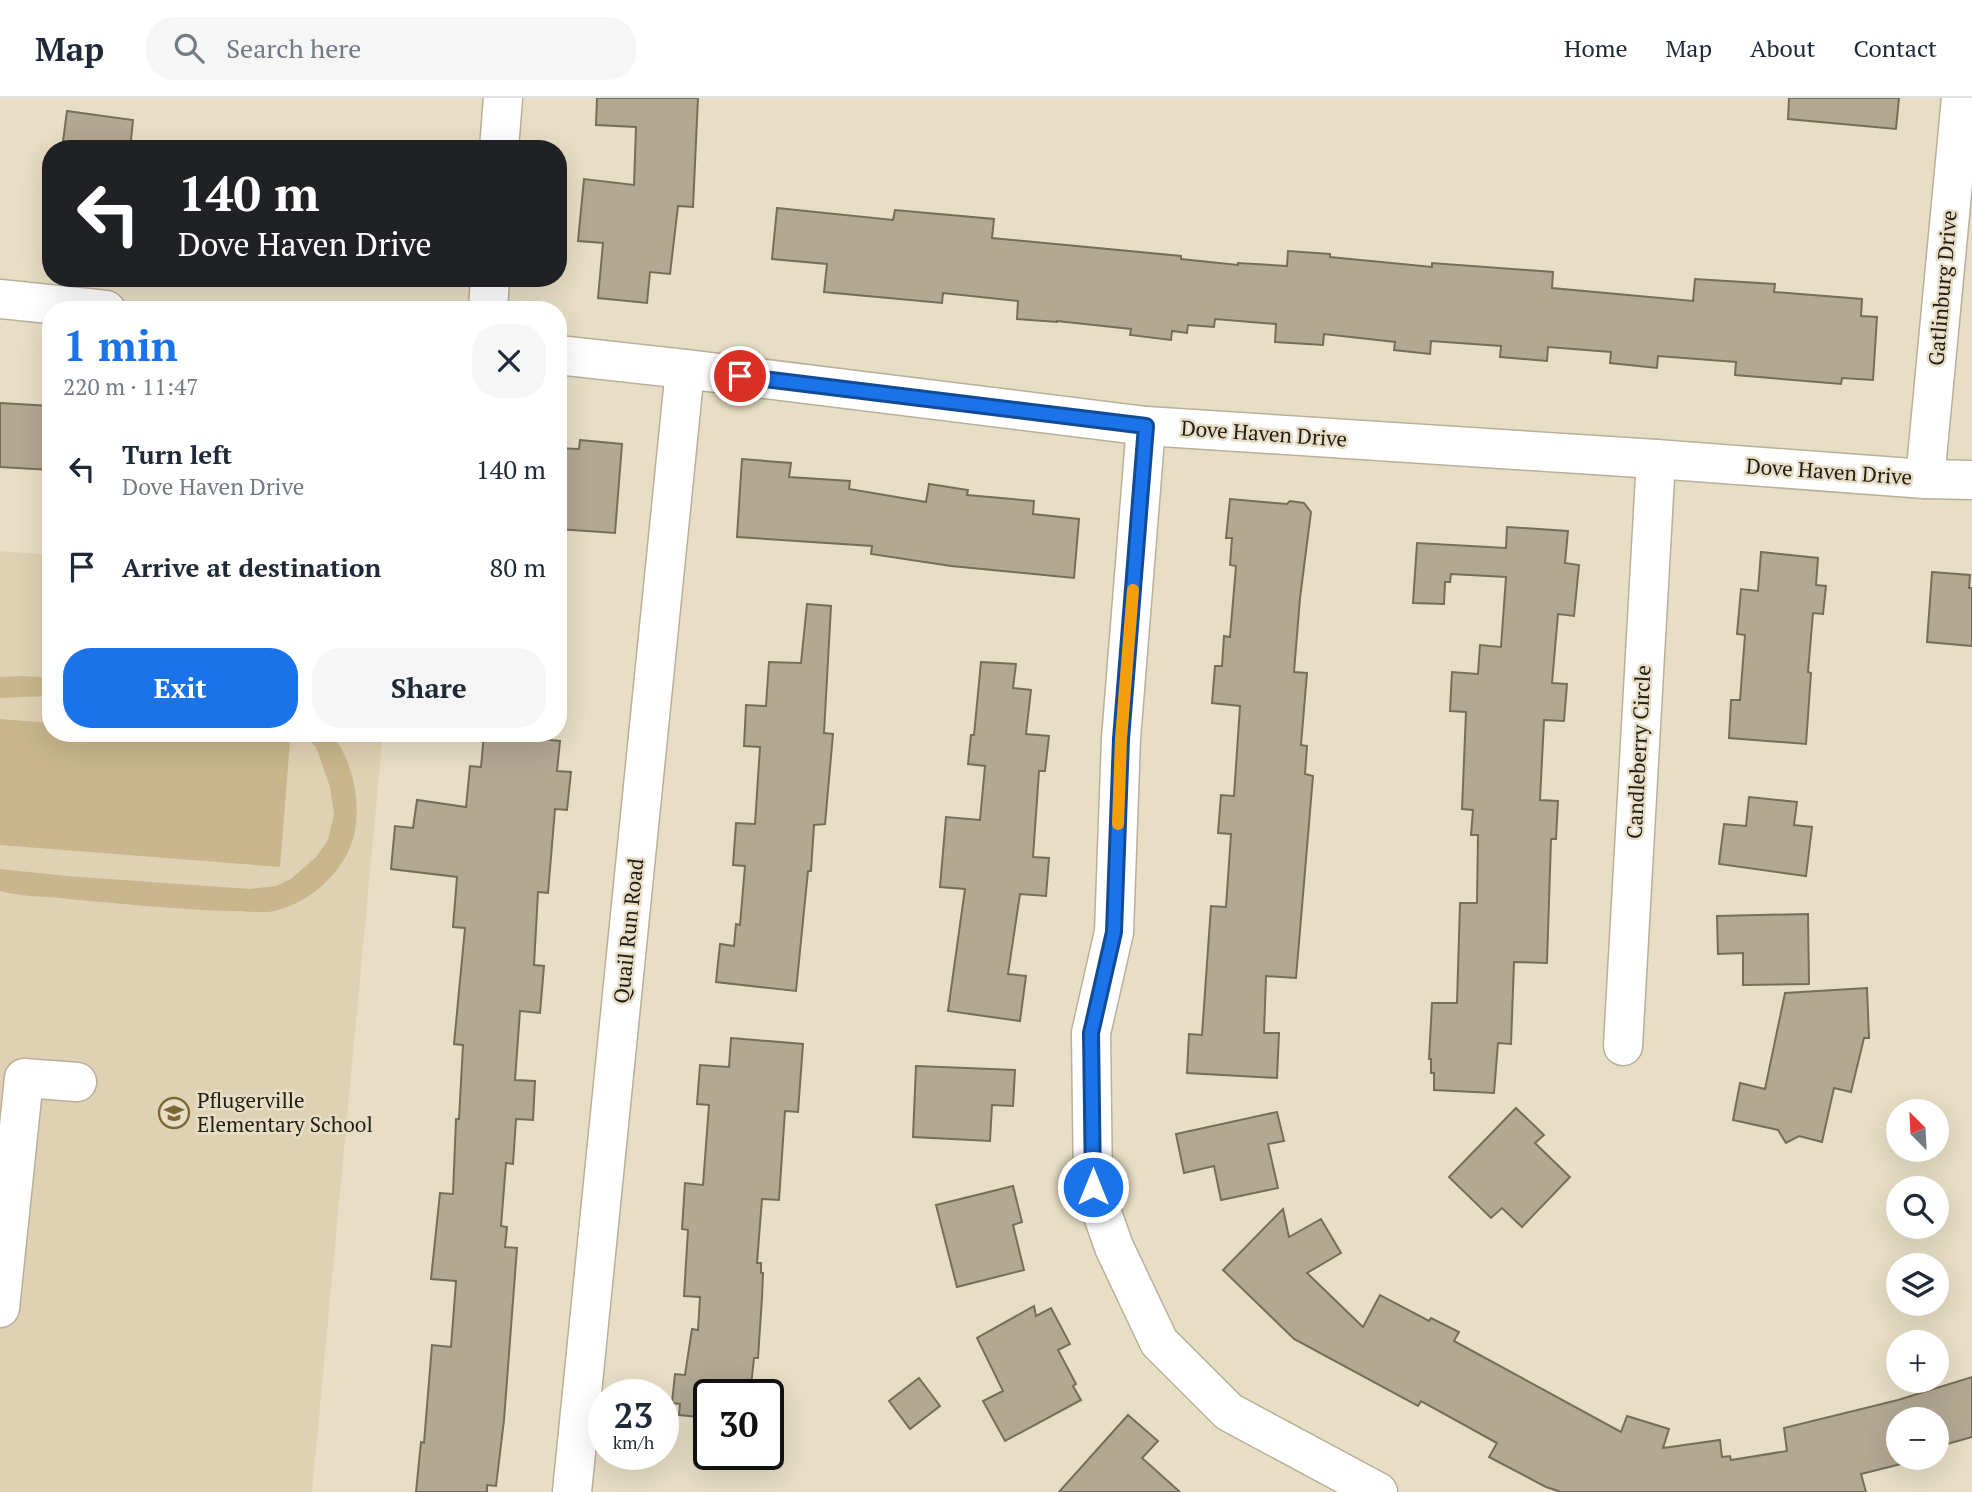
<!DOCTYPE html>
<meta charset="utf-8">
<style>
:root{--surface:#fff;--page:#f6f6f7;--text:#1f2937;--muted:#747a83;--line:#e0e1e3;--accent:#1a73e8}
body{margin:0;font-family:"PT Serif",serif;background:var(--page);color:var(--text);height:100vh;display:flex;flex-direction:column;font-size:26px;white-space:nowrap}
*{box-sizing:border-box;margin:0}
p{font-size:23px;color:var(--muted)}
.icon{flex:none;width:38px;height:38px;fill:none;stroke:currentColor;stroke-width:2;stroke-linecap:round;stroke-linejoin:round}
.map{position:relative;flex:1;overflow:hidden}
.drawer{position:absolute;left:42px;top:203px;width:525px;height:441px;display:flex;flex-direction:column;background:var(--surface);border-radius:28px;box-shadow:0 7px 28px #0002}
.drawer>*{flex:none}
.hud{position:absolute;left:42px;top:42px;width:525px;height:147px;border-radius:28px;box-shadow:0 7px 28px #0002;background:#202124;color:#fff;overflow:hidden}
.needle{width:46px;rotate:336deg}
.buttons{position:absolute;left:1886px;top:1001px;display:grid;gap:14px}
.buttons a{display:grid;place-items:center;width:63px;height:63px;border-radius:50%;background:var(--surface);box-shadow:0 7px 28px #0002;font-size:35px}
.speed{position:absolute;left:588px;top:1281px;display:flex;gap:14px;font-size:35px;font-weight:700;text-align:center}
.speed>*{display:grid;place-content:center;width:91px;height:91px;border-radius:50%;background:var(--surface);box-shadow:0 7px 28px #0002;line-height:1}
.speed small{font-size:18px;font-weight:400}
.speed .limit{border:4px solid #111;border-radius:10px;background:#fff;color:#111}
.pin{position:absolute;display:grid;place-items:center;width:60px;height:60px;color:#fff;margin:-30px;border:4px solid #fff;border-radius:50%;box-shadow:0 2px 7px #0007}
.me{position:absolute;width:77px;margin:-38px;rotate:0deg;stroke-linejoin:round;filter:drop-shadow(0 0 5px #0008)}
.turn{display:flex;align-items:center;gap:24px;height:147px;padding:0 21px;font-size:32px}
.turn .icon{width:91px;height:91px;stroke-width:2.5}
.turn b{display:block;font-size:49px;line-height:60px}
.round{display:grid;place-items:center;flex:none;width:74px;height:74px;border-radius:28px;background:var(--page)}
.summary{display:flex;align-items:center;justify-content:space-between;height:119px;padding:0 21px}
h1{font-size:42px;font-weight:700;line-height:52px;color:var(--accent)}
.action{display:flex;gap:14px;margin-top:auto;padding:14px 21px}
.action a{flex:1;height:80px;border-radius:28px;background:var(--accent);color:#fff;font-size:28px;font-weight:700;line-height:80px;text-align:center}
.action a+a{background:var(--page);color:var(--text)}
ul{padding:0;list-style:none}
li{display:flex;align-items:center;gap:21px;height:98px;padding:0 21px}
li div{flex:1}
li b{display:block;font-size:26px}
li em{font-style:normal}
header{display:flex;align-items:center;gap:42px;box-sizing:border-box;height:98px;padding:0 35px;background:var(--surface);border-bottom:2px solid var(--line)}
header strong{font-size:33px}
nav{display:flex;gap:38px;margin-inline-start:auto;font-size:24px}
.search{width:490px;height:63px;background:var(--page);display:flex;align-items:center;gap:18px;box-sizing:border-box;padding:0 24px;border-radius:28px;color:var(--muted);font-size:26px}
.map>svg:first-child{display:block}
.built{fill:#dfd1b3}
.green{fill:#c9b68c}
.building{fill:#b3a892;stroke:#776e59;stroke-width:2}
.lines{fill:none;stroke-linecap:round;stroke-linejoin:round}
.minor-casing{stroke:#bab099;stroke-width:41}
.minor{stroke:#fff;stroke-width:38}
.route-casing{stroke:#114b97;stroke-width:18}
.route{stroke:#1a73e8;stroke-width:12}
.slow{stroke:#f59e0b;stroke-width:12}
.labels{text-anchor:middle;stroke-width:5;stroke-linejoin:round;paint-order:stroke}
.street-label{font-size:21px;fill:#211d14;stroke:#e8dec6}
.poi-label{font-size:21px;fill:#211d14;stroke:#e8dec6;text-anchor:start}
</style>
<header>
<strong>Map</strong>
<div class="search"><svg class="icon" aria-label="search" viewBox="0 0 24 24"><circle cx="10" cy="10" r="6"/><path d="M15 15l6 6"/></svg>Search here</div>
<nav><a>Home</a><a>Map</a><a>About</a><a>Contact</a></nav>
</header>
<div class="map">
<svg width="1972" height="1394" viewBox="0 0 1972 1394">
<rect width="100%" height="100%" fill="#e8dec6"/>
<path class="built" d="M0,453L51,457V635H383L312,1394H0Z"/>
<g class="green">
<path d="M23,578L51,580V598L0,600V579Z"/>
<path d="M0,621L51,625V635H178L290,644L280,769L0,747Z"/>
<path d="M302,635H331C351,661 359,693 356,726C352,766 316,802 278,812C265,816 248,813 235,813C180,812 124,806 69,801C47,798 22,799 0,793V771L67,778L250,791L276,788L291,781L316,759L328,742L334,716L330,689L316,649Z"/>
</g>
<g class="building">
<path d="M597,0H698L693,109L678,108L670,176L650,174L647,205L598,200L603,145L578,143L584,81L634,87L636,29L596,27Z"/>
<path d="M1789,0H1899L1896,31L1788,21Z"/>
<path d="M67,13L133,22L130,51H62Z"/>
<path d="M777,110L893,122L895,112L994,121L992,140L1181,158V161L1238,167V165L1287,168L1288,153L1330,156V159L1432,169V165L1553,174L1552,190L1693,203L1695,181L1775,186L1774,194L1862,201L1861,218L1877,219L1873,282L1842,280L1841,286L1735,277L1736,264L1658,258L1657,270L1610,265L1611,254L1548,249L1547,263L1500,259L1501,248L1431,243L1430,256L1394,252L1395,244L1324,236L1323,247L1275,244L1276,226L1215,221L1214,229L1188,227L1187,235L1172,233L1171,242L1130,237L1131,231L1057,223V224L1017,221L1018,203L943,195L942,205L824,194L827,166L772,161Z"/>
<path d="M0,305L51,308V372L0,369Z"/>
<path d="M580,342L622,346L615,435L558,431V350L579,351Z"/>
<path d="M742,361L791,365L789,379L850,383L849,391L926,404L929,386L968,392L967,397L1034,403L1033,416L1079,421L1074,480L951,468L871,456L872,448L737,439Z"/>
<path d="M1230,401L1287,406L1290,403L1304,405L1311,414L1300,500L1294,574L1307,575L1301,647L1307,648L1305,676L1313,678L1296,880L1266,878L1264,935H1279L1277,980L1187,975L1189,936L1202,937L1211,808L1226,809L1231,736L1218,735L1221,697L1234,698L1240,608L1212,605L1215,568H1222L1224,538L1230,539L1236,468L1230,467L1232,440H1226Z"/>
<path d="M1507,429L1568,433L1565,465L1579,467L1574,518L1558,516L1552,585L1567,586L1564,623L1544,622L1540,702L1558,703L1556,741H1551L1547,865L1514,864L1511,946L1498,945L1494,995L1434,992V975H1431V961H1429L1432,905H1457L1460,805H1477L1478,737H1471L1473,712L1462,711L1466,614L1450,613L1452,574L1478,576L1480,547L1501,549L1506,479L1451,476L1450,484H1445L1444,506L1413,505L1417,445L1506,450Z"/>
<path d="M1761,454L1818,460L1816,487L1826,488L1823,516L1813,515L1808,574L1811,575L1806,646L1729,640L1731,602H1740L1745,537L1737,536L1741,491L1758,493Z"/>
<path d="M1932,474L1970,477L1969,490H1972V548L1927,544Z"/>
<path d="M807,506L831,508L824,635L833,636L825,726L814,727L811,773H808L796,893L716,884L720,846L734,848L736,826L740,827L745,768L733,767L736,725L755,726L760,649L744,648L746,607L766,608L769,564L801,565Z"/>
<path d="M981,564L1016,566L1013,590L1031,592L1026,636L1049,638L1045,673H1039L1033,759L1049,760L1046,798L1020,796L1008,876L1026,878L1020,923L948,913L965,791L940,789L946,719L980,722L985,668L968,666L971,637H974Z"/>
<path d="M484,636L560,643L557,673L571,674L567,712L555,711L548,795L538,794L534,867L544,868L540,915L520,913L515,982L535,983L533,1022L516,1021L513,1066L506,1065L501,1128L507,1129L505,1149L517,1150L504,1322L496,1388L487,1387V1394H416L421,1344L424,1345L432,1247L451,1249L456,1183L431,1181L440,1095L453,1096L456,1021H459L463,947L454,946L465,830L453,829L457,779L391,771L395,728L413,730L417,702L466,709L470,668L481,669Z"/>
<path d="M1749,699L1797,704L1794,727L1812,729L1806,778L1719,766L1724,726L1746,728Z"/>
<path d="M1808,816L1809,886L1743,887V855L1718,856L1717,818Z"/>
<path d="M1867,890L1869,940H1864L1851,994L1834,990L1822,1044L1799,1038L1786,1045L1778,1032L1733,1022L1740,985L1765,991L1785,895Z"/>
<path d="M731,940L803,946L798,1014L785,1013L779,1102L762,1101L757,1165H761V1175H763L762,1200L758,1260H754L750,1297H709V1320L679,1317L680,1306L672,1305L675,1276L685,1277L692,1231L698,1232L700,1199L684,1198L688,1132L682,1131L685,1085L703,1087L709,1007L697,1006L700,967L729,969Z"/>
<path d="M916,968L1015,972L1013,1008L992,1007L990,1043L913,1039Z"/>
<path d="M1516,1010L1544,1037L1535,1045L1570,1079L1522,1129L1502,1110L1491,1120L1449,1079Z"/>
<path d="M1277,1014L1284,1043L1268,1046L1278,1090L1221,1102L1214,1068L1184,1075L1176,1036Z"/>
<path d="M1013,1088L1022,1124L1013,1127L1024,1172L957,1189L936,1107Z"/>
<path d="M1283,1111L1289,1139L1321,1121L1341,1155L1307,1175L1363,1229L1380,1197L1429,1223L1431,1220L1459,1234L1454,1243L1621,1334L1627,1318L1669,1331L1663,1350L1720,1342L1722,1359L1730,1358L1731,1362L1787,1353L1784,1330L1898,1302L1972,1279V1339L1937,1349V1321H1899V1360H1912L1913,1363L1861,1376L1866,1394H1561L1546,1389L1489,1359L1497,1345L1421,1303L1418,1308L1294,1241L1223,1172Z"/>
<path d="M1034,1208L1036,1218L1051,1210L1070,1246L1058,1252L1076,1286L1073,1288L1081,1302L1005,1343L983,1303L1003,1293L977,1240Z"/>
<path d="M919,1280L940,1308L910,1331L889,1303Z"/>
<path d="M1128,1317L1158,1343L1142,1360L1180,1394H1059Z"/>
</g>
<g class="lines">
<g class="minor-casing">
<g id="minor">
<path d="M499,51L503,0"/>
<path d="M0,201L106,212"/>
<path d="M488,212L490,180"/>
<path d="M558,257L685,271L1146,328L1656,361L1925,381L1972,382"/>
<path d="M1146,328L1121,641L1114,834L1091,935L1093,1089L1114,1149L1159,1244L1229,1314L1378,1394"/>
<path d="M1925,381L1961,0"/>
<path d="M1623,948L1656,361"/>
<path d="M0,1210L24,980L77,984"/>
<path d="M572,1394L685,271"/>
</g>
</g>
<use href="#minor" class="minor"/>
</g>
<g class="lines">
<g class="route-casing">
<path id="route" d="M740,278L1146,328L1121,641L1114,834L1091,935L1093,1089"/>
</g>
<use href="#route" class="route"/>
<path class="slow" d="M1118,726L1121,641L1133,492"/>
</g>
<defs>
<g id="school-ring" transform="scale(1.575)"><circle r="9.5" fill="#e8dec6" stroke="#7c6736" stroke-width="1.5"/><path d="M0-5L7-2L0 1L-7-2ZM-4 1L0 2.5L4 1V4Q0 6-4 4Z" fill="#7c6736"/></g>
</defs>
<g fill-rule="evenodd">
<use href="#school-ring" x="174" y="1015"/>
</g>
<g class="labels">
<g class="street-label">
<text transform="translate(1943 190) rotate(-85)" y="7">Gatlinburg Drive</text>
<text transform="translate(1264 336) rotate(4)" y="7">Dove Haven Drive</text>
<text transform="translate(1829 374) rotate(4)" y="7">Dove Haven Drive</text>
<text transform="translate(1639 654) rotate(-87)" y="7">Candleberry Circle</text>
<text transform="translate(629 833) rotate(-84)" y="7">Quail Run Road</text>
</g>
<g class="poi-label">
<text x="197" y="1010">Pflugerville<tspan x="197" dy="24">Elementary School</tspan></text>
</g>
</g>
</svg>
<div class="buttons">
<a><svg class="needle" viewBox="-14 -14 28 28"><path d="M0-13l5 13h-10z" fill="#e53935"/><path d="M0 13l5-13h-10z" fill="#747a83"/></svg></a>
<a><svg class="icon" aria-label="search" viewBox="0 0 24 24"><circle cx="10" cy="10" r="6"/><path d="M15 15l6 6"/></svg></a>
<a><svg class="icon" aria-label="layers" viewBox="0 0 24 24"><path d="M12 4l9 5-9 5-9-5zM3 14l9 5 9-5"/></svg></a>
<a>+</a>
<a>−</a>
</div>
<div class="speed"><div>23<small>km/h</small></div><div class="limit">30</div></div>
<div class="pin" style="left:740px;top:278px;background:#d93025"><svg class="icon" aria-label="arrive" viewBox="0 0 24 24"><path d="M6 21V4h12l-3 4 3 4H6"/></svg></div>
<svg class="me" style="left:1093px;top:1089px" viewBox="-20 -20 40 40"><circle r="17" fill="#1a73e8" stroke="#fff" stroke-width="3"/><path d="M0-11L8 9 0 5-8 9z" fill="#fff"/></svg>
<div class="hud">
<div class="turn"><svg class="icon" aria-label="left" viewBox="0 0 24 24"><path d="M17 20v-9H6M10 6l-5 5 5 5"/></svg><div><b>140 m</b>Dove Haven Drive</div></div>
</div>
<section class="drawer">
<div class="summary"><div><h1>1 min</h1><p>220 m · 11:47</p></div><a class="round"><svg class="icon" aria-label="close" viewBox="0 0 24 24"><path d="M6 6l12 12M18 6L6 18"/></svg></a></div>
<ul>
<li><svg class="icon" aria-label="left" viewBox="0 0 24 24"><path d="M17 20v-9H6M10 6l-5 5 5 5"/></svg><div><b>Turn left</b><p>Dove Haven Drive</p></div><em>140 m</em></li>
<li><svg class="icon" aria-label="arrive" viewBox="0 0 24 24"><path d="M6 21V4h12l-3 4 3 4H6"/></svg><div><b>Arrive at destination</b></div><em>80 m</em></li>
</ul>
<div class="action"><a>Exit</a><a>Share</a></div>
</section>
</div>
